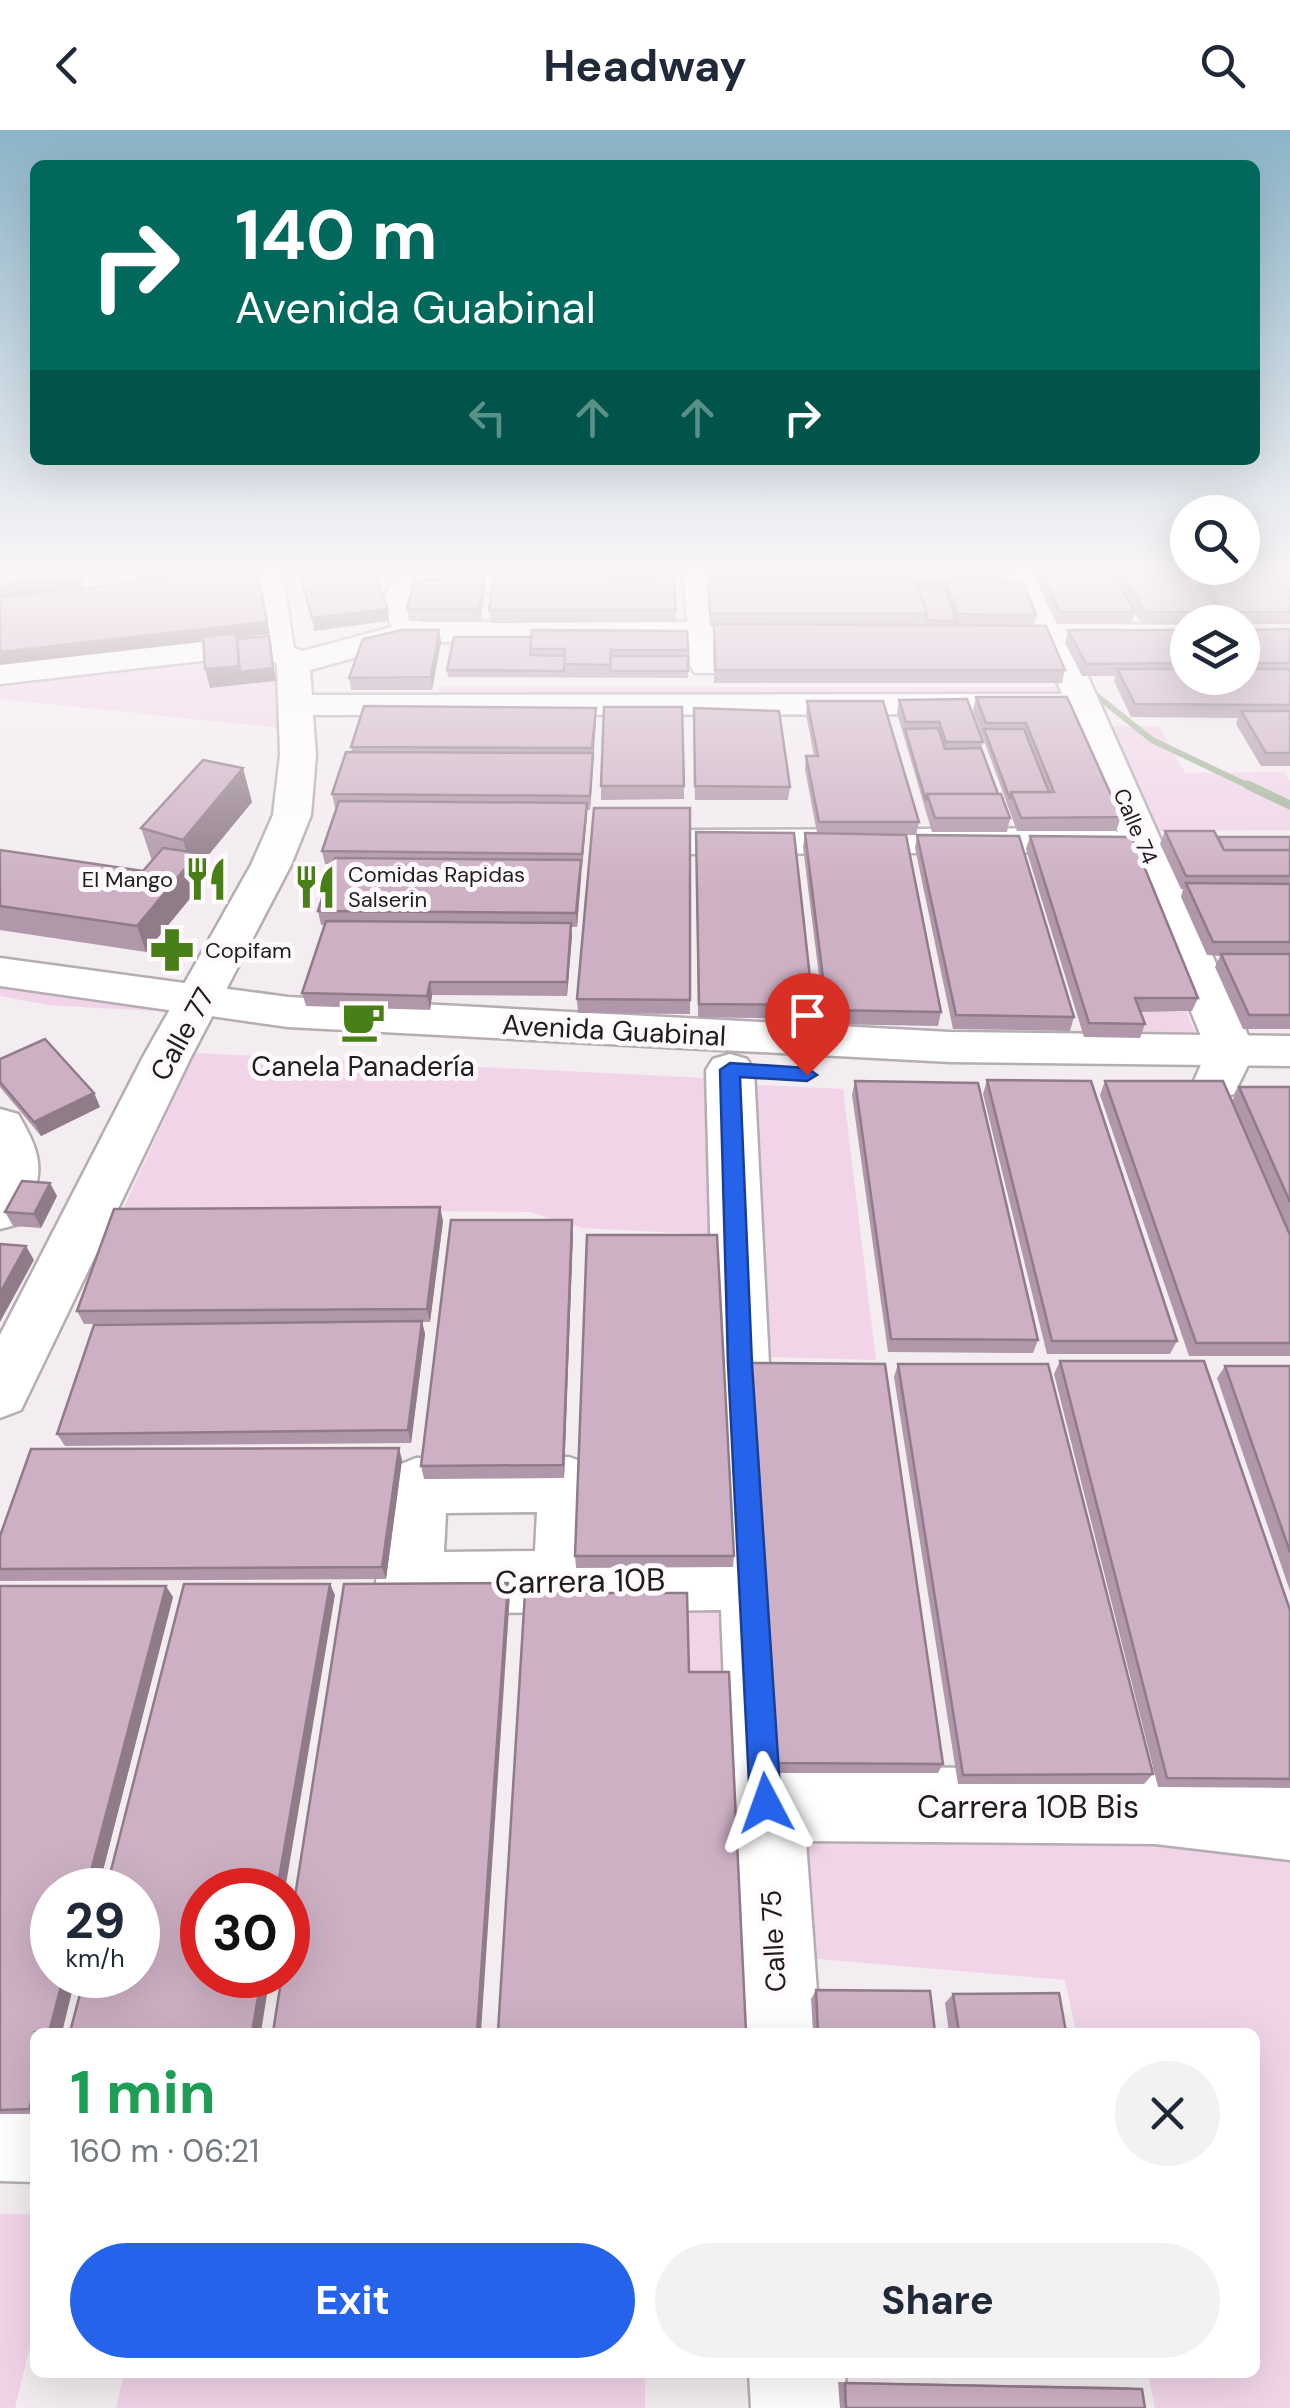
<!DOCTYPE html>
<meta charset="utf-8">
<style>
:root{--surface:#fff;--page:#f2f2f3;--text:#1f2937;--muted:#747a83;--accent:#2563eb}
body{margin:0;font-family:"DM Sans",sans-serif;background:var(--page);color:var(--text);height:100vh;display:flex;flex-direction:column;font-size:38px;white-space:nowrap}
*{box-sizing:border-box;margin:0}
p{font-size:32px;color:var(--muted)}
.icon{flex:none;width:55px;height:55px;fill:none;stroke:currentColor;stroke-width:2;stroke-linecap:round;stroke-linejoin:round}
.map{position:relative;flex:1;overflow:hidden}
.drawer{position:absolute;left:30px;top:1898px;width:1230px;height:350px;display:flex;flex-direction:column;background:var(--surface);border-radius:15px;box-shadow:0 10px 40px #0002}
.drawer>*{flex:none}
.banner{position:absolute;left:30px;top:30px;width:1230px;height:305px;border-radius:15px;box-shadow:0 10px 40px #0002;background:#00695c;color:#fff;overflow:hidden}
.tools{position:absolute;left:1170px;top:365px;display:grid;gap:20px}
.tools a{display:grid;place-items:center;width:90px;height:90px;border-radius:50%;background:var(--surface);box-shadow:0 10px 40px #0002;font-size:50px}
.speed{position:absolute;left:30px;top:1738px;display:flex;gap:20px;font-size:50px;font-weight:700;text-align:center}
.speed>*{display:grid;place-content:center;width:130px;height:130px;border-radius:50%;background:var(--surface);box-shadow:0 10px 40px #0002;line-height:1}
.speed small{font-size:25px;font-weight:400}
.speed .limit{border:15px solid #d22;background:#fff;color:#111}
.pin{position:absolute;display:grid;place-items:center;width:85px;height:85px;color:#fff;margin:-102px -42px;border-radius:50% 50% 50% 0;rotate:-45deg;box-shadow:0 0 10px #0007}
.pin .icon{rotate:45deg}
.me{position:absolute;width:110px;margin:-55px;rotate:356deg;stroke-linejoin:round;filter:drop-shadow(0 0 8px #0008)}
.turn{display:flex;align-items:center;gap:35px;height:210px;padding:0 40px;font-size:45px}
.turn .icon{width:130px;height:130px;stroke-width:2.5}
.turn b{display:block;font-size:70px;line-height:85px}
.lanes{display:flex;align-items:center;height:95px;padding:0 40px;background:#0003;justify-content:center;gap:50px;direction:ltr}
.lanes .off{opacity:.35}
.round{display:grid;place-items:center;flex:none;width:105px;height:105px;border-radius:52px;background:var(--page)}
.overview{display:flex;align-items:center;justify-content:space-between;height:170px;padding:0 40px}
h1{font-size:60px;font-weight:700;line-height:75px;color:#1e9e55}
.primary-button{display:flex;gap:20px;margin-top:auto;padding:20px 40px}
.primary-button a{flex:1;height:115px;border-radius:60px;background:var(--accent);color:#fff;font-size:40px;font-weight:700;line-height:115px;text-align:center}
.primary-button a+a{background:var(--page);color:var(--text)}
header{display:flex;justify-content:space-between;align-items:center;height:130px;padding:0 40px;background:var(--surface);font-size:45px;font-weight:700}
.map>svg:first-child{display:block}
.green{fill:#f1d4e8}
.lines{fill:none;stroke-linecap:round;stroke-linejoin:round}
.stream-far1{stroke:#a2b498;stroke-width:6}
.stream{stroke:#a2b498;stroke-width:9}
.minor-casing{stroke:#b4adb2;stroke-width:5}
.major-casing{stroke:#b4adb2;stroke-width:5}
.minor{fill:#fff;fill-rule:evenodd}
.major{fill:#fff;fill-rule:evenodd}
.wall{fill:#b097a9}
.shaded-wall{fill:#907b89}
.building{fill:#cdb0c4;stroke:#907b89;stroke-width:2.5}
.route{fill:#2563eb;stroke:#184099;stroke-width:2.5}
.labels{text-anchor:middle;stroke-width:10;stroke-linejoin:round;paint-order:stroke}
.far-street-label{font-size:22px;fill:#201d1f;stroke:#fff9fd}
.far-poi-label{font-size:22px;fill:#201d1f;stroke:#fff9fd;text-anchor:start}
.street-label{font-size:28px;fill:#201d1f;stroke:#fff9fd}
.poi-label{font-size:28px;fill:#201d1f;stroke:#fff9fd}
.near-street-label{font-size:32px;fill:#201d1f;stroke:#fff9fd}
</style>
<header><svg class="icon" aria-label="back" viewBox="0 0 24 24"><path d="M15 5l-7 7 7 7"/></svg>Headway<svg class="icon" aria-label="search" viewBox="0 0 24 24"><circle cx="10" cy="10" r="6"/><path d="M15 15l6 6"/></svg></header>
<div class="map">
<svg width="1290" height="2278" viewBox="0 0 1290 2278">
<rect width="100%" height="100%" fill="#f3ecf0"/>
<g class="green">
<path d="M376,440H604L603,446L406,448H378Z"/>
<path d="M208,525L210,558L276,551L280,598L0,569V548Z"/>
<path d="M440,557H1076L1084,574L436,575Z"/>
<path d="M1106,596H1159L1185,643L1284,642L1290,651V700L1158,701Z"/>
<path d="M0,848L184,866L173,882L48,875L0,866Z"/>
<path d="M1130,882H1186L1196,904H1138Z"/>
<path d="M195,923L725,949L724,1105L583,1098L530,1082L123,1079Z"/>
<path d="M739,954L843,959L876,1230L771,1227L762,1110Z"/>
<path d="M686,1474H724L727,1553H688Z"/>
<path d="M779,1702L1242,1715L1290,1726V2278H1155L1148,2243L1255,2242V1902H1076L1065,1850L796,1827Z"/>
<path d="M0,2084H35V2195L15,2278H0Z"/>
<path d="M124,2243H645V2278H116Z"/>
</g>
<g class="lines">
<path class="stream-far1" d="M1096,565L1152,610L1253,658"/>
<path class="stream" d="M1248,655L1290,675"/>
<g class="minor-casing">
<g id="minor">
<path d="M252,440H282L294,518L303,521L392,497C379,476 383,450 410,443L568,446L579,449L583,455L579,461L568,464L417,461L415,483L421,492H687L683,440H713L719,492H790L801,495L806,502L801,509L721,512L724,536L719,543H695L690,536L689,512H412L310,540L312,565L1062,564L1041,513L965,510L960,503L965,496L1033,494L1011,440H1041L1065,494L1188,495V515L1073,513L1255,921L1234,964L1217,969L1200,964L1193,953L1207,921L1122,712L1118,718L1104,722L692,724L678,720L672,712L678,704L692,700L1104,698L1118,702L1070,584L313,585L316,625L311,685L291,735L191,927L21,1280L0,1288V1205L143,927L251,735L273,685L280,625L277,534L263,524L0,554V534L260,505Z"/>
<path d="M730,924L747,929L754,940L769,1234L800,1636L1155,1640L1290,1654V1730L1155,1714L806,1711L820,1902H738L721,1480L409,1484L386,1475L376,1453L385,1356L394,1337L416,1328L569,1327L591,1335L600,1354V1420L718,1419L706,940L713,929ZM537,1382L535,1421L444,1422L446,1383Z"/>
<path d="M0,979L18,984C45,1030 45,1046 19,1094L0,1099Z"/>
<path d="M0,1965L35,1966V2052L0,2051Z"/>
<path d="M749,2242H845L847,2278H751Z"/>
</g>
</g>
<g class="major-casing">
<path id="major" d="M0,828L288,867L950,902L1290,906V936L950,932L288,897L0,856Z"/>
</g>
<use href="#minor" class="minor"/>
<use href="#major" class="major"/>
</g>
<g class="wall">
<path d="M602,440H661V449L676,480V492L490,493L489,480L603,449Z"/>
<path d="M1031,440H1290V494H1242V492H1220L1218,489L1216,492L1141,494L1135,483L1131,494H1057Z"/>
<path d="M484,449L485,461L480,491H409L407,479Z"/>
<path d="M708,450L1003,451L1036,485L1034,496L1065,540L1062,553H714V496H710Z"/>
<path d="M1290,499V636H1261L1236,594L1238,588L1131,587L1114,551L1115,546H1082L1065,513L1068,500H1188V548H1242V500Z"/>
<path d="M439,500L441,512L432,560H351L349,548Z"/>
<path d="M687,501L688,548L448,547L447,540L531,507Z"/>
<path d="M976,567H1067L1121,687L1116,701H1017L973,580Z"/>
<path d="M899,570L983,612L981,618L998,664L1010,688L1007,702H932L897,583Z"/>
<path d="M807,571L919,692L916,705H906L941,882L938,896L825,894L803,717L805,703H817L805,639L806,626H814L806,584Z"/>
<path d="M596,578L590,680H587L577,797H571L567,866L432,865L430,880L306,876L302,863L325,795H321L318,781L333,735L325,734L322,721L336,678H335L332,664L352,622L351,617Z"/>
<path d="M693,590L790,657L788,670H695Z"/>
<path d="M601,656H684V669L601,670Z"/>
<path d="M252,672L201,734L206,749L146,822L0,800V720L143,741L152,731L141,698Z"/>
<path d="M690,678V884L578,883L577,869Z"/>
<path d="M1165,701L1218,707H1290V899H1243L1215,837L1220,826L1207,825L1181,767L1183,759H1181L1160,714Z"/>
<path d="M917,705L1074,887L1070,901L953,899L915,718Z"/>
<path d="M1030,706L1198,868L1192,881L1140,882L1145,894L1140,908L1084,907L1026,719Z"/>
<path d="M696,715L813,875L811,889L698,887Z"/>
<path d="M0,929L94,963L100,977L41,1006L0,957Z"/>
<path d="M987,950L1177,1211L1170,1224H1047L983,964Z"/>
<path d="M855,951L1038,1210L1033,1223L888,1222L852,965Z"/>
<path d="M1105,951L1290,1105V1226H1189L1100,965Z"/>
<path d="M1239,957H1290V1103L1232,971Z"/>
<path d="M57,1066L41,1098L13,1096L5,1082Z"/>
<path d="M443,1091L430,1192H422L425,1204L411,1313L65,1316L57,1304L218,1193L84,1194L77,1181Z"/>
<path d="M573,1103L564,1348L424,1349L421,1336Z"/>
<path d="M1060,1231L1290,1480V1658L1158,1657L1054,1244Z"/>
<path d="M748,1233L943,1634L938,1643H770L746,1246Z"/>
<path d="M898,1234L1153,1644L1144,1654H958L894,1247Z"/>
<path d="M1225,1236H1290V1461L1217,1248Z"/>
<path d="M402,1330L386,1449L0,1451V1439Z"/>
<path d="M575,1426H734L733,1437L576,1438Z"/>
<path d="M0,1456L173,1467L98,1760H52V1845H76L62,1902H35V1984H0Z"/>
<path d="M816,1860L935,1902H813L811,1869Z"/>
<path d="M953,1864L1066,1902H949L945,1873Z"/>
<path d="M838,2252L1126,2257L1142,2259L1145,2278H840Z"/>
</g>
<g class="shaded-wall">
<path d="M79,440H84L82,459L0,467V455Z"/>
<path d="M135,440H229L138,451Z"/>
<path d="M257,440L270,504L237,508L240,522L269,506L276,551L210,558L205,539L236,508L0,535V522Z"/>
<path d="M484,449L485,461L480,491L479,479Z"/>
<path d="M388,479L389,491L314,501L312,488Z"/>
<path d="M439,500L441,512L432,560L431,547Z"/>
<path d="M596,578V591L590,680V666Z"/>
<path d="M243,638L252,672L201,734L206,749L146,822L137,796L190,733L183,710Z"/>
<path d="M587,673V687L582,738V724Z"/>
<path d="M581,730V744L577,797L576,783Z"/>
<path d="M571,793L572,807L567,866V852Z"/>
<path d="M430,852L432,865L430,880L427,866Z"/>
<path d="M94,963L100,977L41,1006L34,992Z"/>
<path d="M50,1053L57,1066L41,1098L34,1084Z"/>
<path d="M440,1077L443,1091L430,1192L427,1179Z"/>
<path d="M572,1090L573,1103L564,1348L563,1335Z"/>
<path d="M26,1116L34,1130L0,1192V1163Z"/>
<path d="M422,1191L425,1204L411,1313L408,1300Z"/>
<path d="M399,1318L402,1330L386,1449L382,1437Z"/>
<path d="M508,1453L510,1464L481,1902H477Z"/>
<path d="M330,1454L335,1465L285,1760H277Z"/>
<path d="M166,1456L173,1467L98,1760H86Z"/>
<path d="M64,1845H76L62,1902H49Z"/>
<path d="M262,1845H270L261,1902H252Z"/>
<path d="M35,1957V1982L29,1979Z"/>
</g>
<g class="building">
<path d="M0,440H79L78,447L0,455Z"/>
<path d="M257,440L267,492L0,522V467Z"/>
<path d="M299,440H372L388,479L312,488Z"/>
<rect x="602" y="440" width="59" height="2"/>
<path d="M712,440H998L1003,451L712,449Z"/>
<path d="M1040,440H1111L1135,482H1060Z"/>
<path d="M1119,440H1191L1220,482H1145Z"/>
<path d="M1197,440H1269L1290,468V482H1226Z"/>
<path d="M1282,440H1290V451Z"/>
<path d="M484,449L479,479H407L414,450Z"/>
<path d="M494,449H674L676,480H489Z"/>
<path d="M708,450L916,451L927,484H710Z"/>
<path d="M946,451H1023L1036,485L957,484Z"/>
<path d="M918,457H945L956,491L926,490L927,484Z"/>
<path d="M714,494L1046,496L1065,540H715Z"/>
<path d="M1290,499V533H1242V500Z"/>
<path d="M402,500H439L431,547L349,548L363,509Z"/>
<path d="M532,500L687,501L688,520H611L610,535L564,534L565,519H530Z"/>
<path d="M1068,500H1188V533L1086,534Z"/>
<path d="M236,503L239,536L205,539L203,507Z"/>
<path d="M269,506L273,538L240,542L237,509Z"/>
<path d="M454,507H531L530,525L565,526L564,541L447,540Z"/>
<path d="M611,526H688V541H610Z"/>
<path d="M1117,539H1188V548H1242V539H1290V575L1135,574Z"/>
<path d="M976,567H1067L1121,687L1021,688L1011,662H1054L1026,593H986Z"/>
<path d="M967,569L983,612H946L939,592H906L899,570Z"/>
<path d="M807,571H883L919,692H819L806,626H818Z"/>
<path d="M364,576L596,578L592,618L351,617Z"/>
<path d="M604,577H682L684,656H601Z"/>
<path d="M694,578L779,581L790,657L695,656Z"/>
<path d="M1241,581H1290V623H1266Z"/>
<path d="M938,598L945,619L981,618L998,664H927L926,671L905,599Z"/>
<path d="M984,599H1024L1049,662H1011L1010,669Z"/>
<path d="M346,622L593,623L590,666L332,664Z"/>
<path d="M203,630L243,638L183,710L141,698Z"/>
<path d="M927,664H1001L1010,688H935Z"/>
<path d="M339,671L587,673L582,724L322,721Z"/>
<path d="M594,678H690V870L577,869Z"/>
<path d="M1165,701H1214L1224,720H1290V746H1186Z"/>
<path d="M696,702L794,703L813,875L699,874Z"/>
<path d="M805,703L906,705L941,882L827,880Z"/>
<path d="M917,705L1019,706L1074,887L956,885Z"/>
<path d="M1030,706L1132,707L1198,868H1135L1145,894L1089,893Z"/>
<path d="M1218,707H1290V720H1224Z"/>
<path d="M163,718L198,723L137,796L0,776V720L143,741Z"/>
<path d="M335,728L581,730L576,783L318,781Z"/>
<path d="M1186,753L1290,754V812H1213Z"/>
<path d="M326,791L571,793L567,852H430L427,866L302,863Z"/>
<path d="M1221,824H1290V885H1249Z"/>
<path d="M45,909L94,963L34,992L0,952V929Z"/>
<path d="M987,950L1091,951L1177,1211H1052Z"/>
<path d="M855,951L978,953L1038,1210L891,1209Z"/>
<path d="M1105,951H1223L1290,1105V1213H1196Z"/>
<path d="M1239,957H1290V1072Z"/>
<path d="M22,1051L50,1053L34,1084L5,1082Z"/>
<path d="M440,1077L427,1179L77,1181L114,1079Z"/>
<path d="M451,1090H572L563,1335L421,1336Z"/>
<path d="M587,1105H717L734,1426H575Z"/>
<path d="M0,1114L26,1116L0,1163Z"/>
<path d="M422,1191L408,1300L57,1304L94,1195Z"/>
<path d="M1060,1231H1204L1290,1480V1649L1167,1648Z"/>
<path d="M748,1233L885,1234L943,1634L772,1633Z"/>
<path d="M898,1234H1048L1153,1644L963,1645Z"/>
<path d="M1225,1236H1290V1422Z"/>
<path d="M399,1318L382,1437L0,1439V1406L31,1319Z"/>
<path d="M508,1453L477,1902H273L282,1845H288V1811L344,1454Z"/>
<path d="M184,1454H330L277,1760H202V1845H262L252,1902H70L85,1845H138V1760H106Z"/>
<path d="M0,1456H166L86,1760H52V1845H64L49,1902H35V1957L29,1979L0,1980Z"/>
<path d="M525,1463H687L689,1542H729L746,1902H498Z"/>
<path d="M816,1860L930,1861L935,1902H818Z"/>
<path d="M1059,1863L1066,1902H959L953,1864Z"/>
<path d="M845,2253L1142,2259L1145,2278H846Z"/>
</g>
<linearGradient id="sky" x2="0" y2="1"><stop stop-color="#8cb4c8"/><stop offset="0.58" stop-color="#faf6f8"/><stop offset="1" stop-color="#faf6f8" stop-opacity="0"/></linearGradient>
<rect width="1290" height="759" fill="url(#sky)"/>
<path class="route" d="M730,933L807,938L817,945L807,951L740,947L752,1234L781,1673L776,1684L766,1689L755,1684L750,1673L728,1234L720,940Z"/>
<defs>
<g id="restaurant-bare" transform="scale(3.45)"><path d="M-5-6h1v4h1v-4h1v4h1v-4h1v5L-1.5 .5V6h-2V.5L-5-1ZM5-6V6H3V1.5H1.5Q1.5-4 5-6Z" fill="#488017" stroke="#fff9fd" stroke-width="2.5" paint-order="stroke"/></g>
<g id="pharmacy-bare" transform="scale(3.45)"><path d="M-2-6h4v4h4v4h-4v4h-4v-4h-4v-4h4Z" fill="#488017" stroke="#fff9fd" stroke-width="2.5" paint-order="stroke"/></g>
<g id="cafe-bare" transform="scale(3.45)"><path d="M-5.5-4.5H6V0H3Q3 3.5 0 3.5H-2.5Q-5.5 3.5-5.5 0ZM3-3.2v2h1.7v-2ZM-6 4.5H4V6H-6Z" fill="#488017" stroke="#fff9fd" stroke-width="2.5" paint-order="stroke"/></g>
</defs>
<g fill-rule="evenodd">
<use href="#restaurant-bare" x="206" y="749"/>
<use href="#restaurant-bare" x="315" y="757"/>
<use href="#pharmacy-bare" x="172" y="820"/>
<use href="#cafe-bare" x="363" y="891"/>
</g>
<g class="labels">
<g class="far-street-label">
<text transform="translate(1136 696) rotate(67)" y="8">Calle 74</text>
</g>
<g class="far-poi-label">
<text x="348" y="752">Comidas Rapidas<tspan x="348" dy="25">Salserin</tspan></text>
<text x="173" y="757" text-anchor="end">El Mango</text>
<text x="205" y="828">Copifam</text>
</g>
<g class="street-label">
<text transform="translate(614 900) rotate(3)" y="10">Avenida Guabinal</text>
<text transform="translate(182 904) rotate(-61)" y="10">Calle 77</text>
<text transform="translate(773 1811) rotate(-93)" y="10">Calle 75</text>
</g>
<g class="poi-label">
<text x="363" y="946">Canela Panadería</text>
</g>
<g class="near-street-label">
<text transform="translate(580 1451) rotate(-1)" y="11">Carrera 10B</text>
<text x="1028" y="1688">Carrera 10B Bis</text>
</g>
</g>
</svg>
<div class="tools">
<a><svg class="icon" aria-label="search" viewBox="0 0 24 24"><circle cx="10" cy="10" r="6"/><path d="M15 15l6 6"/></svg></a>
<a><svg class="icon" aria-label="layers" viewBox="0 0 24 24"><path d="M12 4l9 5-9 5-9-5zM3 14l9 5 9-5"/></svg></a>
</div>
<div class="speed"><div>29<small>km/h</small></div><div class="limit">30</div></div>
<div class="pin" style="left:807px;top:945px;background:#d93025"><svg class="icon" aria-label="arrive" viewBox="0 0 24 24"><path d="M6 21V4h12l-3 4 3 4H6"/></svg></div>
<svg class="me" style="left:766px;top:1673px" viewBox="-20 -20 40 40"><path d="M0-17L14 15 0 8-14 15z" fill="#2563eb" stroke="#fff" stroke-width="4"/></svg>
<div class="banner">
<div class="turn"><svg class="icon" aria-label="right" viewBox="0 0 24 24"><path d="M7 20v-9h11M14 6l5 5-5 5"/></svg><div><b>140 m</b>Avenida Guabinal</div></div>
<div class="lanes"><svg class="icon off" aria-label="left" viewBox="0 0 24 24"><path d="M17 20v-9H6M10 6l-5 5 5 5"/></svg><svg class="icon off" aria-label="ahead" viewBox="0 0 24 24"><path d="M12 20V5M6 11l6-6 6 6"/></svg><svg class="icon off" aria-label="ahead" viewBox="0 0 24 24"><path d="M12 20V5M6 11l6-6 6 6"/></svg><svg class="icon" aria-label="right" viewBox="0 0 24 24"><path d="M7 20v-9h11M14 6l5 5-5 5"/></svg></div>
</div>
<section class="drawer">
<div class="overview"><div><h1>1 min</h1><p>160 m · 06:21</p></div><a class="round"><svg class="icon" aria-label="close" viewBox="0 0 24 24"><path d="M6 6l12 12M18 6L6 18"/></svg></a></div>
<div class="primary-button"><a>Exit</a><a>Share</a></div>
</section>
</div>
